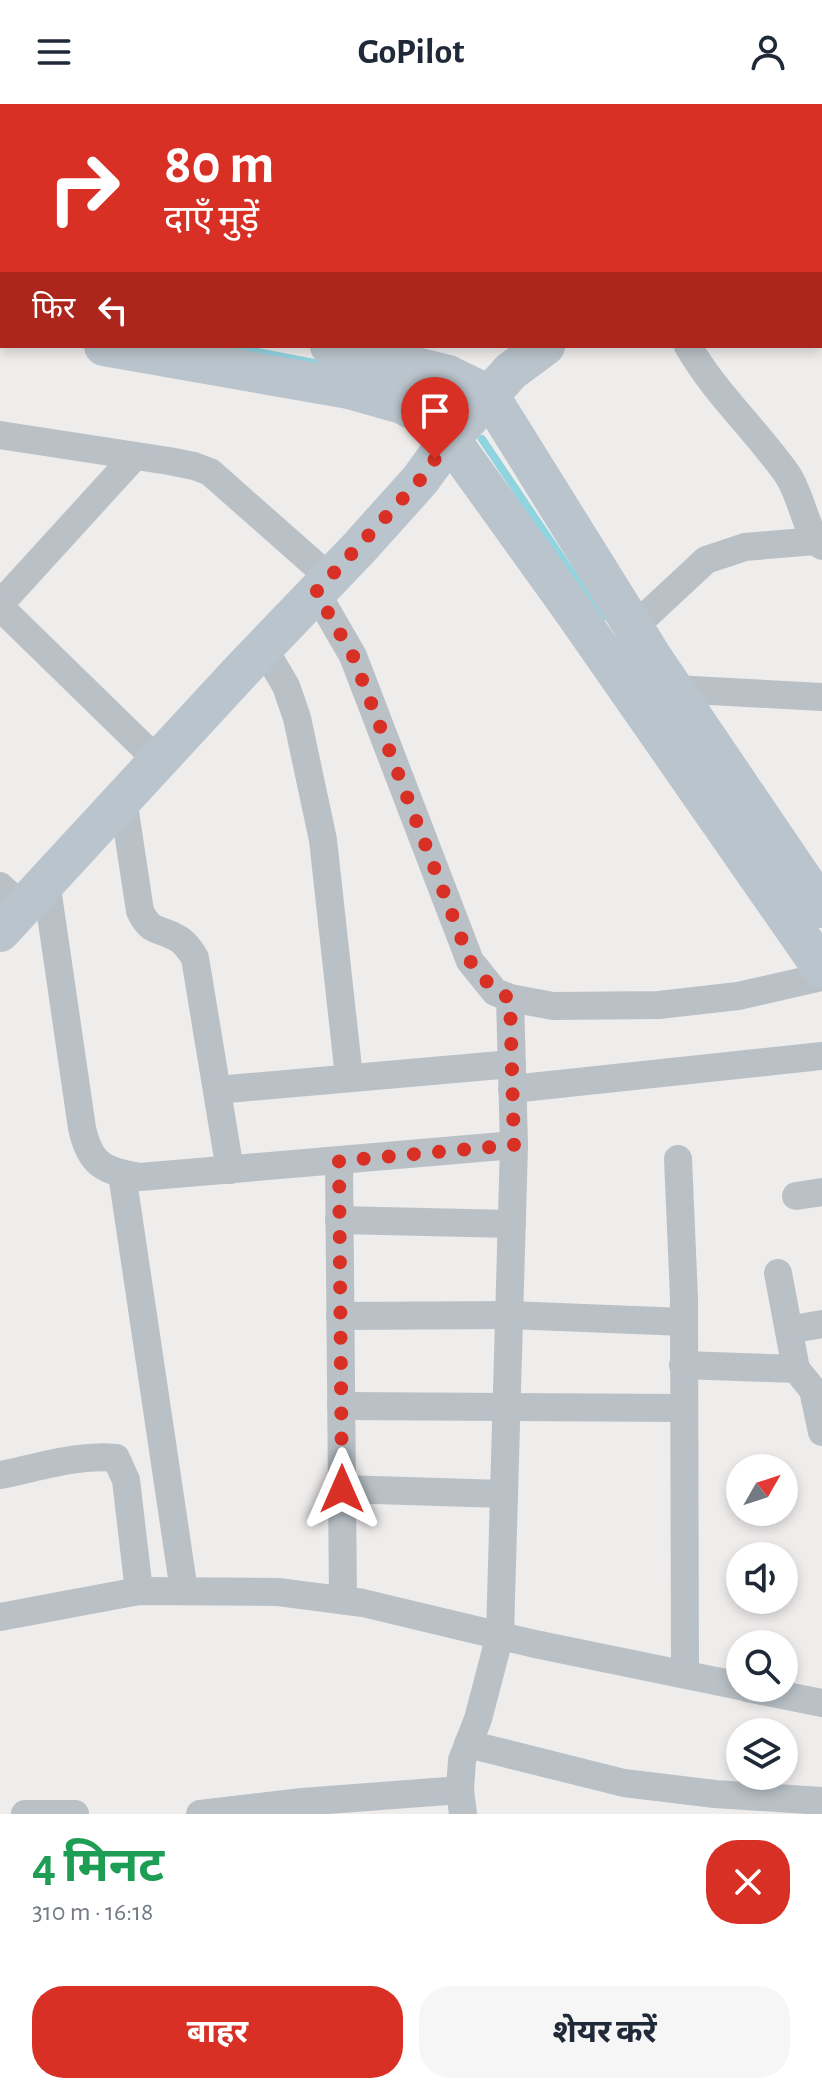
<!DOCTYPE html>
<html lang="hi">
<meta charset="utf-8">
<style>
:root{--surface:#fff;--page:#f6f6f7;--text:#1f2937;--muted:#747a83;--accent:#d93025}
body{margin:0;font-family:"Alegreya Sans","Noto Sans Devanagari",sans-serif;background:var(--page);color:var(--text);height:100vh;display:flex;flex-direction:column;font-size:30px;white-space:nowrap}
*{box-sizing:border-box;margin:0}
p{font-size:26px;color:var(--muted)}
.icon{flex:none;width:44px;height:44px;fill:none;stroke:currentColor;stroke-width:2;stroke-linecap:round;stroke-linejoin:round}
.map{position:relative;height:1710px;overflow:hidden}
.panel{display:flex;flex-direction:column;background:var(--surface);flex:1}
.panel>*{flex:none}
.banner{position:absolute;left:0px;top:0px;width:822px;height:244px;box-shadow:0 4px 12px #0003;background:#d93025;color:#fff;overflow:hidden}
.needle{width:52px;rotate:51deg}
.tools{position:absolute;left:726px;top:1350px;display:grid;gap:16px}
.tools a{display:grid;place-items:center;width:72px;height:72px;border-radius:50%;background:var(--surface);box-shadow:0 4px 12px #0003;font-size:40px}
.pin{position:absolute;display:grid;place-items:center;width:68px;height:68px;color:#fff;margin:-82px -34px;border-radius:50% 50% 50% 0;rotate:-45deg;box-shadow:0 0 8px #0007}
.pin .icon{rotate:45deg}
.me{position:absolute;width:88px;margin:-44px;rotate:0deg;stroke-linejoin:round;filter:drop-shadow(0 0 6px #0008)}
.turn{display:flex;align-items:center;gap:28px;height:168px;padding:0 32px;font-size:36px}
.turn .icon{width:104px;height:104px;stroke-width:2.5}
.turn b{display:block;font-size:56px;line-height:68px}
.then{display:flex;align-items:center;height:76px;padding:0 32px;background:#0003;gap:16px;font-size:30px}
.round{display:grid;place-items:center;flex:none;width:84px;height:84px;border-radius:32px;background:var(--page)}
.head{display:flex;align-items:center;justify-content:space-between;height:136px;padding:0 32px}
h1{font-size:48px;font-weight:700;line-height:60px;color:#1e9e55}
.primary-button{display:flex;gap:16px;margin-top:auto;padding:16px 32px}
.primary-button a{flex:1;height:92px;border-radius:32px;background:var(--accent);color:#fff;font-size:32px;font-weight:700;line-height:92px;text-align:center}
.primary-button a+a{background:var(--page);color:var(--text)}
header{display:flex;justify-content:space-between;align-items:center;height:104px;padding:0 32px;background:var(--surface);font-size:36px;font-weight:700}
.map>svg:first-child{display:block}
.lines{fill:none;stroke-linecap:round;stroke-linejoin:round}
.stream{stroke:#90d4e0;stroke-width:8}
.street{stroke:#b9c1c7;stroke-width:28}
.secondary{stroke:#bac4cc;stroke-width:40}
.route{stroke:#d93025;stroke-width:14;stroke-dasharray:0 25.2}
</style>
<header><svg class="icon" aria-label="menu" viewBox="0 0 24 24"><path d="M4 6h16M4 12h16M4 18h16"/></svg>GoPilot<svg class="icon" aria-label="person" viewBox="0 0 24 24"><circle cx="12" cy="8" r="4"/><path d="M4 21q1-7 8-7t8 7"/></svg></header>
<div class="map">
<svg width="822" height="1710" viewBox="0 0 822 1710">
<rect width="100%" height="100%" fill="#efecec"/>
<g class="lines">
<g class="stream">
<path d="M180,2L184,0"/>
<path d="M0,70L2,69"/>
<path d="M0,199H2"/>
<path d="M227,242L319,260"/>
<path d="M418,283L447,294"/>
<path d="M482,335L602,514"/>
</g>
<g class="street">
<path d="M444,0L445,2"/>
<path d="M650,0V2"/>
<path d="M119,2L124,0"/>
<path d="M202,2L206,0"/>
<path d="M388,2L392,0"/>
<path d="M0,49L2,48"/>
<path d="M0,87L2,86"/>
<path d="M688,242C715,289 756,326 787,370C802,391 805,428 822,442"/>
<path d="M0,331L169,357L194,362L210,368L330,474"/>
<path d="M316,488L353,552L470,857L495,888L510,894L553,902L659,901L738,892L822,873"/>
<path d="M0,500L135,352"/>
<path d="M0,503L158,657"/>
<path d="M633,524L706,456L745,443L816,437"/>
<path d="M263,543L286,582L297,614L323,736L349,973"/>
<path d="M674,585L822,593"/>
<path d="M123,695L140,807C151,830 158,823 177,834C185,838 190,846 195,854L230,1066"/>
<path d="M46,777L82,1024C90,1061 104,1067 140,1073L514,1041"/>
<path d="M0,782L23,803"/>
<path d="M512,985L822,952"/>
<path d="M217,986L512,960"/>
<path d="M678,1055L684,1194L685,1570"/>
<path d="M339,1057L343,1496"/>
<path d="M122,1070L184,1487"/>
<path d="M796,1092L822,1088"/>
<path d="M339,1116L512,1120"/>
<path d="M778,1169L796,1265"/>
<path d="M340,1212L509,1211L684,1218"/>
<path d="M789,1226L822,1220"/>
<path d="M683,1261L796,1265L813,1286L822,1328"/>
<path d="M341,1302L684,1304"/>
<path d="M0,1371C37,1364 78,1350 116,1354L126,1376L139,1487"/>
<path d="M342,1385L504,1390"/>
<path d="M0,1513L139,1487L278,1488L363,1499L535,1540L740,1582"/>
<path d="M747,1584L822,1599"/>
<path d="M468,1640L624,1679L715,1690L822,1697"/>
<path d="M25,1710H75"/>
<path d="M200,1710L302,1698L460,1686"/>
<path d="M463,1710L460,1686L462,1656L478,1615L500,1531L514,1041L510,894"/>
</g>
<g class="secondary">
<path d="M735,2L737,0"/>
<path d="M765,2L766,0"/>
<path d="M0,174H2"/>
<path d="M0,224H2"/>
<path d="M104,242L349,285L402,300L428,314L450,335L575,509L822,864"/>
<path d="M330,242L448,271L489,291L654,556L822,804"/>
<path d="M0,828L241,567L359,444L420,376L450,335L511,267L545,242"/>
</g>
</g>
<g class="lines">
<path class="route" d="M342,1385L339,1057L514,1041L510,894L495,888L470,857L353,552L316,488L420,376L435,355"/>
</g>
</svg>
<div class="tools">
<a><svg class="needle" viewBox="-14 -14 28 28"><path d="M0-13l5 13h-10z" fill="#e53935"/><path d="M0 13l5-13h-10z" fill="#747a83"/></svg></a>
<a><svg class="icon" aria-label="sound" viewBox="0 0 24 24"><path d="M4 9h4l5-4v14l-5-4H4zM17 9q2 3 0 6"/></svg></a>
<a><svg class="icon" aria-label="search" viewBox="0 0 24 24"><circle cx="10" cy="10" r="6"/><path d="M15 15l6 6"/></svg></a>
<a><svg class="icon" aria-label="layers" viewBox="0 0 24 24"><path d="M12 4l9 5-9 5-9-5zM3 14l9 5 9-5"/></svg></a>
</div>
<div class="pin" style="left:435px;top:355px;background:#d93025"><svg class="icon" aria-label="arrive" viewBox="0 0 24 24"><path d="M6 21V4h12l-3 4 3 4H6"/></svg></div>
<svg class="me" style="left:342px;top:1385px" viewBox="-20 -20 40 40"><path d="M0-17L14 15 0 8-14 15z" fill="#d93025" stroke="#fff" stroke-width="4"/></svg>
<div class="banner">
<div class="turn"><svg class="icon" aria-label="right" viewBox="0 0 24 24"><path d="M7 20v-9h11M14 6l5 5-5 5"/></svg><div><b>80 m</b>दाएँ मुड़ें</div></div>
<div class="then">फिर<svg class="icon" aria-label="left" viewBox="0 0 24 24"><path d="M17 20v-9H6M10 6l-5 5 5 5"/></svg></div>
</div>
</div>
<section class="panel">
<div class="head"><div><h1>4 मिनट</h1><p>310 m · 16:18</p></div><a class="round" style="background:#d93025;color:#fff"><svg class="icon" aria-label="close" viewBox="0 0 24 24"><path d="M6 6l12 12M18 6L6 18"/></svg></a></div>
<div class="primary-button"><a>बाहर</a><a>शेयर करें</a></div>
</section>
